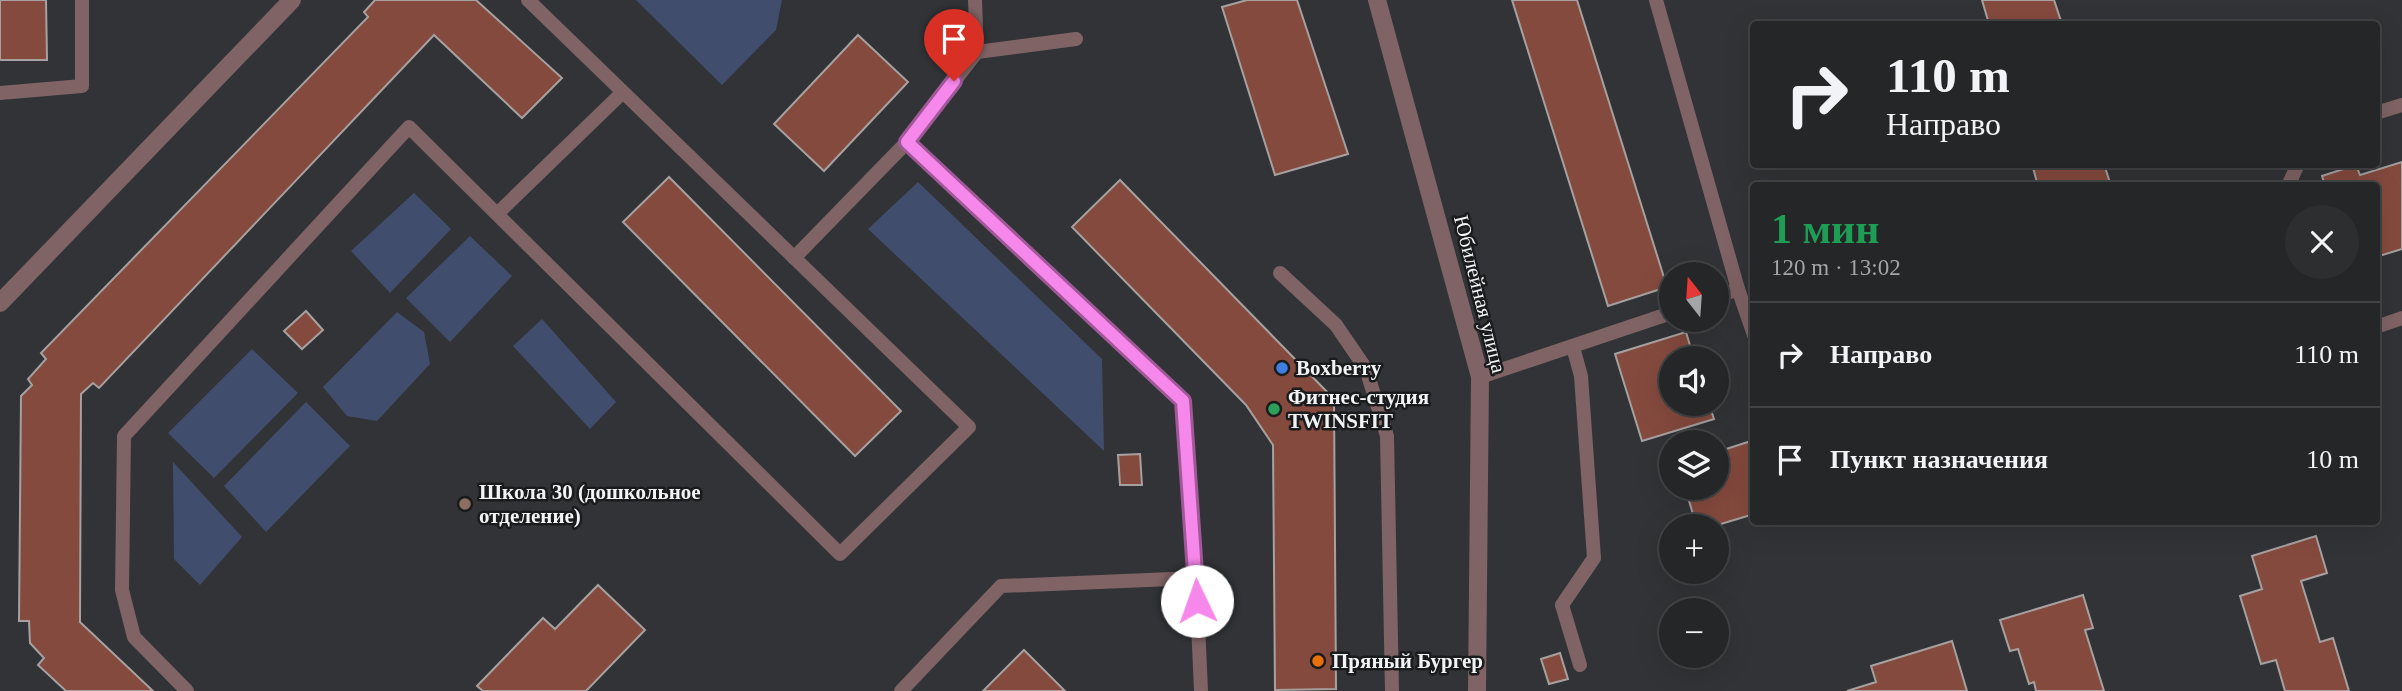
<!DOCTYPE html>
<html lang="ru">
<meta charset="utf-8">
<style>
:root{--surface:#252628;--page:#2d2e30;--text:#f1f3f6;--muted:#a3a5a8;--line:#424345}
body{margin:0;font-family:Georgia,serif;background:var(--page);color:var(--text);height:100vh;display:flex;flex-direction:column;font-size:26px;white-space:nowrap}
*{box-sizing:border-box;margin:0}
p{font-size:23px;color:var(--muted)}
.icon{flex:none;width:38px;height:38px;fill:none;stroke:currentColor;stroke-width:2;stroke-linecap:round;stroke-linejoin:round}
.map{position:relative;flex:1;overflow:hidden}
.drawer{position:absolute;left:1750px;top:182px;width:630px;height:343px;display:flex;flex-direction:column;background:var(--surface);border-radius:7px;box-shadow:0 7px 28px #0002,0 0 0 2px var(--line)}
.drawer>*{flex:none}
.hud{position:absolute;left:1750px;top:21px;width:630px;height:147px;border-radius:7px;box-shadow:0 7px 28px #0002,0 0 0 2px var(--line);background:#252628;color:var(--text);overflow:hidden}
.needle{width:46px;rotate:343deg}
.tools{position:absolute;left:1659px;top:262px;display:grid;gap:14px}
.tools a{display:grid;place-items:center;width:70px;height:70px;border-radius:50%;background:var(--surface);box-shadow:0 7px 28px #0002,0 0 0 2px var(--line);font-size:35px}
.pin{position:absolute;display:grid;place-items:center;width:60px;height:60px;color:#fff;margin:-72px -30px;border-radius:50% 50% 50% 0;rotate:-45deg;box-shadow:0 0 7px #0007}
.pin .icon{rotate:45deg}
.me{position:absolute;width:77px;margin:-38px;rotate:357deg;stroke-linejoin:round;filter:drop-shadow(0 0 5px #0008)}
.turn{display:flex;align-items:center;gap:24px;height:147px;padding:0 21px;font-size:32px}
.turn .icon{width:91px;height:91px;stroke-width:2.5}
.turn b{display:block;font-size:49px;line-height:60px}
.round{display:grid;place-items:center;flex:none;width:74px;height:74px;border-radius:37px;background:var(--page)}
.summary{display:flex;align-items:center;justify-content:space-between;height:119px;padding:0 21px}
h1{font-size:42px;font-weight:800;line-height:52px;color:#1e9e55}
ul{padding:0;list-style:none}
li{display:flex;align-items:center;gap:21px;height:105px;padding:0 21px;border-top:2px solid var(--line)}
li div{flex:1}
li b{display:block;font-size:26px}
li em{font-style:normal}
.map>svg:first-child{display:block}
.green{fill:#404d6c}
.building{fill:#854a3e;stroke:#a6a1a0;stroke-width:2}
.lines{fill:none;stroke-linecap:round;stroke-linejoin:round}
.service{stroke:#7f6365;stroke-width:14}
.minor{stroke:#7f6365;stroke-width:18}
.route-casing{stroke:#a15899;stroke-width:18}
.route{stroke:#f788eb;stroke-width:12}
.shop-dot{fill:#3f7fe0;stroke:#1a1b1c;stroke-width:2.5}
.leisure-dot{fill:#2e9e5b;stroke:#1a1b1c;stroke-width:2.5}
.education-dot{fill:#8d6e63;stroke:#1a1b1c;stroke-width:2.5}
.food-dot{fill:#e8710a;stroke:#1a1b1c;stroke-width:2.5}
.labels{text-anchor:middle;stroke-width:5;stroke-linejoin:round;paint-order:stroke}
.street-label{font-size:21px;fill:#f1f3f5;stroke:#1a1b1c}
.poi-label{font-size:21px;font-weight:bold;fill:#f1f3f5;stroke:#1a1b1c;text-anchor:start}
</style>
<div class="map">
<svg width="2402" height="691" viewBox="0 0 2402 691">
<rect width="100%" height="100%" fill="#313336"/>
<g class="green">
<path d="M636,0H782L776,30L722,85Z"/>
<path d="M918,182L1102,359L1104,451L868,229Z"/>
<path d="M414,193L451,229L390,293L351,251Z"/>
<path d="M470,236L512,276L450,342L406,298Z"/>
<path d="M397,312L424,332L430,364L377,421L347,416L323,387Z"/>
<path d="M542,319L616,402L590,429L513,346Z"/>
<path d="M252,349L298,393L214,478L168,433Z"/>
<path d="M306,402L350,446L266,532L224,486Z"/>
<path d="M173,462L242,537L200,585L174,559Z"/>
</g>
<g class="building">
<path d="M0,0H46L47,60H0Z"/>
<path d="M375,0H476L562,78L522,118L434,35L99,388L93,383L81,394L80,622L153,691H66L38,665L44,658L30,643L29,621H19L21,396L32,385L28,379L46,359L41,353L368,17L364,12Z"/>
<path d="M1247,0H1297L1348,154L1275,175L1222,7Z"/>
<path d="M1512,0H1577L1667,287L1608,306Z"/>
<path d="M1982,0H2054L2062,24H1989Z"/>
<path d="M858,35L908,82L824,171L774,124Z"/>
<path d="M2402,162V249L2376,257V186H2325L2322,176L2356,165L2360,175Z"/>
<path d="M2032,164H2104L2111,186H2038Z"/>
<path d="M669,177L901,411L855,456L623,222Z"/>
<path d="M1120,180L1334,399L1336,689L1275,690L1273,445L1246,405L1072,227Z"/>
<path d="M306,311L323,330L302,349L284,331Z"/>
<path d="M1686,332L1694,359H1671V404H1709L1714,419L1642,441L1615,354Z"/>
<path d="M1754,440V514L1711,527H1697L1685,488H1717V452Z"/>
<path d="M1140,454L1142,485H1120L1118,455Z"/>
<path d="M2316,536L2327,573L2301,581L2320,642L2333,638L2349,691H2285L2276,660L2261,664L2240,596L2262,589L2252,556Z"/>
<path d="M598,585L645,630L586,691H483L477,686L543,618L555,629Z"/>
<path d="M2083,595L2093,628L2085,630L2104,691H2036L2034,682L2029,684L2018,649L2010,651L2000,620Z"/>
<path d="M1952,641L1967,691H1847L1876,682L1871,666Z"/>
<path d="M1024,650L1065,691H983Z"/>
<path d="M1560,653L1568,679L1549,684L1541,659Z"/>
</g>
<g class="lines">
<g class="service">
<path d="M1656,0L1738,289L1717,297"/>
<path d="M977,52L1076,39"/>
<path d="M0,93L82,86V0"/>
<path d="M2376,113L2402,105"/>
<path d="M907,142L977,52L975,0"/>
<path d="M2288,186L2298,164"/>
<path d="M497,214L622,93"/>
<path d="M794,258L907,142L1183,402L1196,578L1201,691"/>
<path d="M1280,273L1336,325L1366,369L1387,436L1392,691"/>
<path d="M1738,289L1754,335"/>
<path d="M2376,327L2402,318"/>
<path d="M1573,347L1581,376L1594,558L1562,605L1580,665"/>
<path d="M1480,377L1671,313"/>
<path d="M187,691L134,637L122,590L124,436L409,127L840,554L969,427L528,0"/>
<path d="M901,691L1001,586L1196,578"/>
</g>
<g class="minor">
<path d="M1377,0L1480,377L1477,691"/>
<path d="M0,303L292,0"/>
</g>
</g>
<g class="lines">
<g class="route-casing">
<path id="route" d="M954,81L907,142L1183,401L1197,601"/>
</g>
<use href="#route" class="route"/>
</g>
<circle class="shop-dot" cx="1282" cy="368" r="7"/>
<circle class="leisure-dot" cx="1274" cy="409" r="7"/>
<circle class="education-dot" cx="465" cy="504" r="7"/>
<circle class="food-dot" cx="1318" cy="661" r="7"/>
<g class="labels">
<g class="street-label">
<text transform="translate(1480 294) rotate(76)" y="7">Юбилейная улица</text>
</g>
<g class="poi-label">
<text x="1296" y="375">Boxberry</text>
<text x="1288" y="404">Фитнес-студия<tspan x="1288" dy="24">TWINSFIT</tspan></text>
<text x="479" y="499">Школа 30 (дошкольное<tspan x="479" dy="24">отделение)</tspan></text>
<text x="1332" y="668">Пряный Бургер</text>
</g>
</g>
</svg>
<div class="tools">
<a><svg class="needle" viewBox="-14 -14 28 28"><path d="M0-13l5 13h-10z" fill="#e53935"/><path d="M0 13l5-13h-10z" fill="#a3a5a8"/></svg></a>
<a><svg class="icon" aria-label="sound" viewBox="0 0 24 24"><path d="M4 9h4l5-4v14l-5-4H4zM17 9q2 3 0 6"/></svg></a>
<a><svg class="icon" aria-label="layers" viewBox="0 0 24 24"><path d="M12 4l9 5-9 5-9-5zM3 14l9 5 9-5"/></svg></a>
<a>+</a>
<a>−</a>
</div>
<div class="pin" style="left:954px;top:81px;background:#d93025"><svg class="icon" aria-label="arrive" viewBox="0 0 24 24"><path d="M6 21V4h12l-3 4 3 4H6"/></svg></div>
<svg class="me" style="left:1197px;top:601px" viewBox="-20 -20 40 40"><circle r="19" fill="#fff"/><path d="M0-13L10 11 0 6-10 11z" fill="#f788eb"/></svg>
<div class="hud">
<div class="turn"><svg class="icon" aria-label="right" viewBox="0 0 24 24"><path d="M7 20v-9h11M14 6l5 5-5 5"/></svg><div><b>110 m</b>Направо</div></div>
</div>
<section class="drawer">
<div class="summary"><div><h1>1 мин</h1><p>120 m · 13:02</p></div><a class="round"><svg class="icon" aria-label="close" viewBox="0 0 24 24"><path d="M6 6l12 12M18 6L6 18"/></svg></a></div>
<ul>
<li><svg class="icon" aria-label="right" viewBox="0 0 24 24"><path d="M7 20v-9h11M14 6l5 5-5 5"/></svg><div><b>Направо</b></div><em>110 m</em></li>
<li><svg class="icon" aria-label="arrive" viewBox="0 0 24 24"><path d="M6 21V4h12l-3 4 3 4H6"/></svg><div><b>Пункт назначения</b></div><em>10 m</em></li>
</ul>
</section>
</div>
